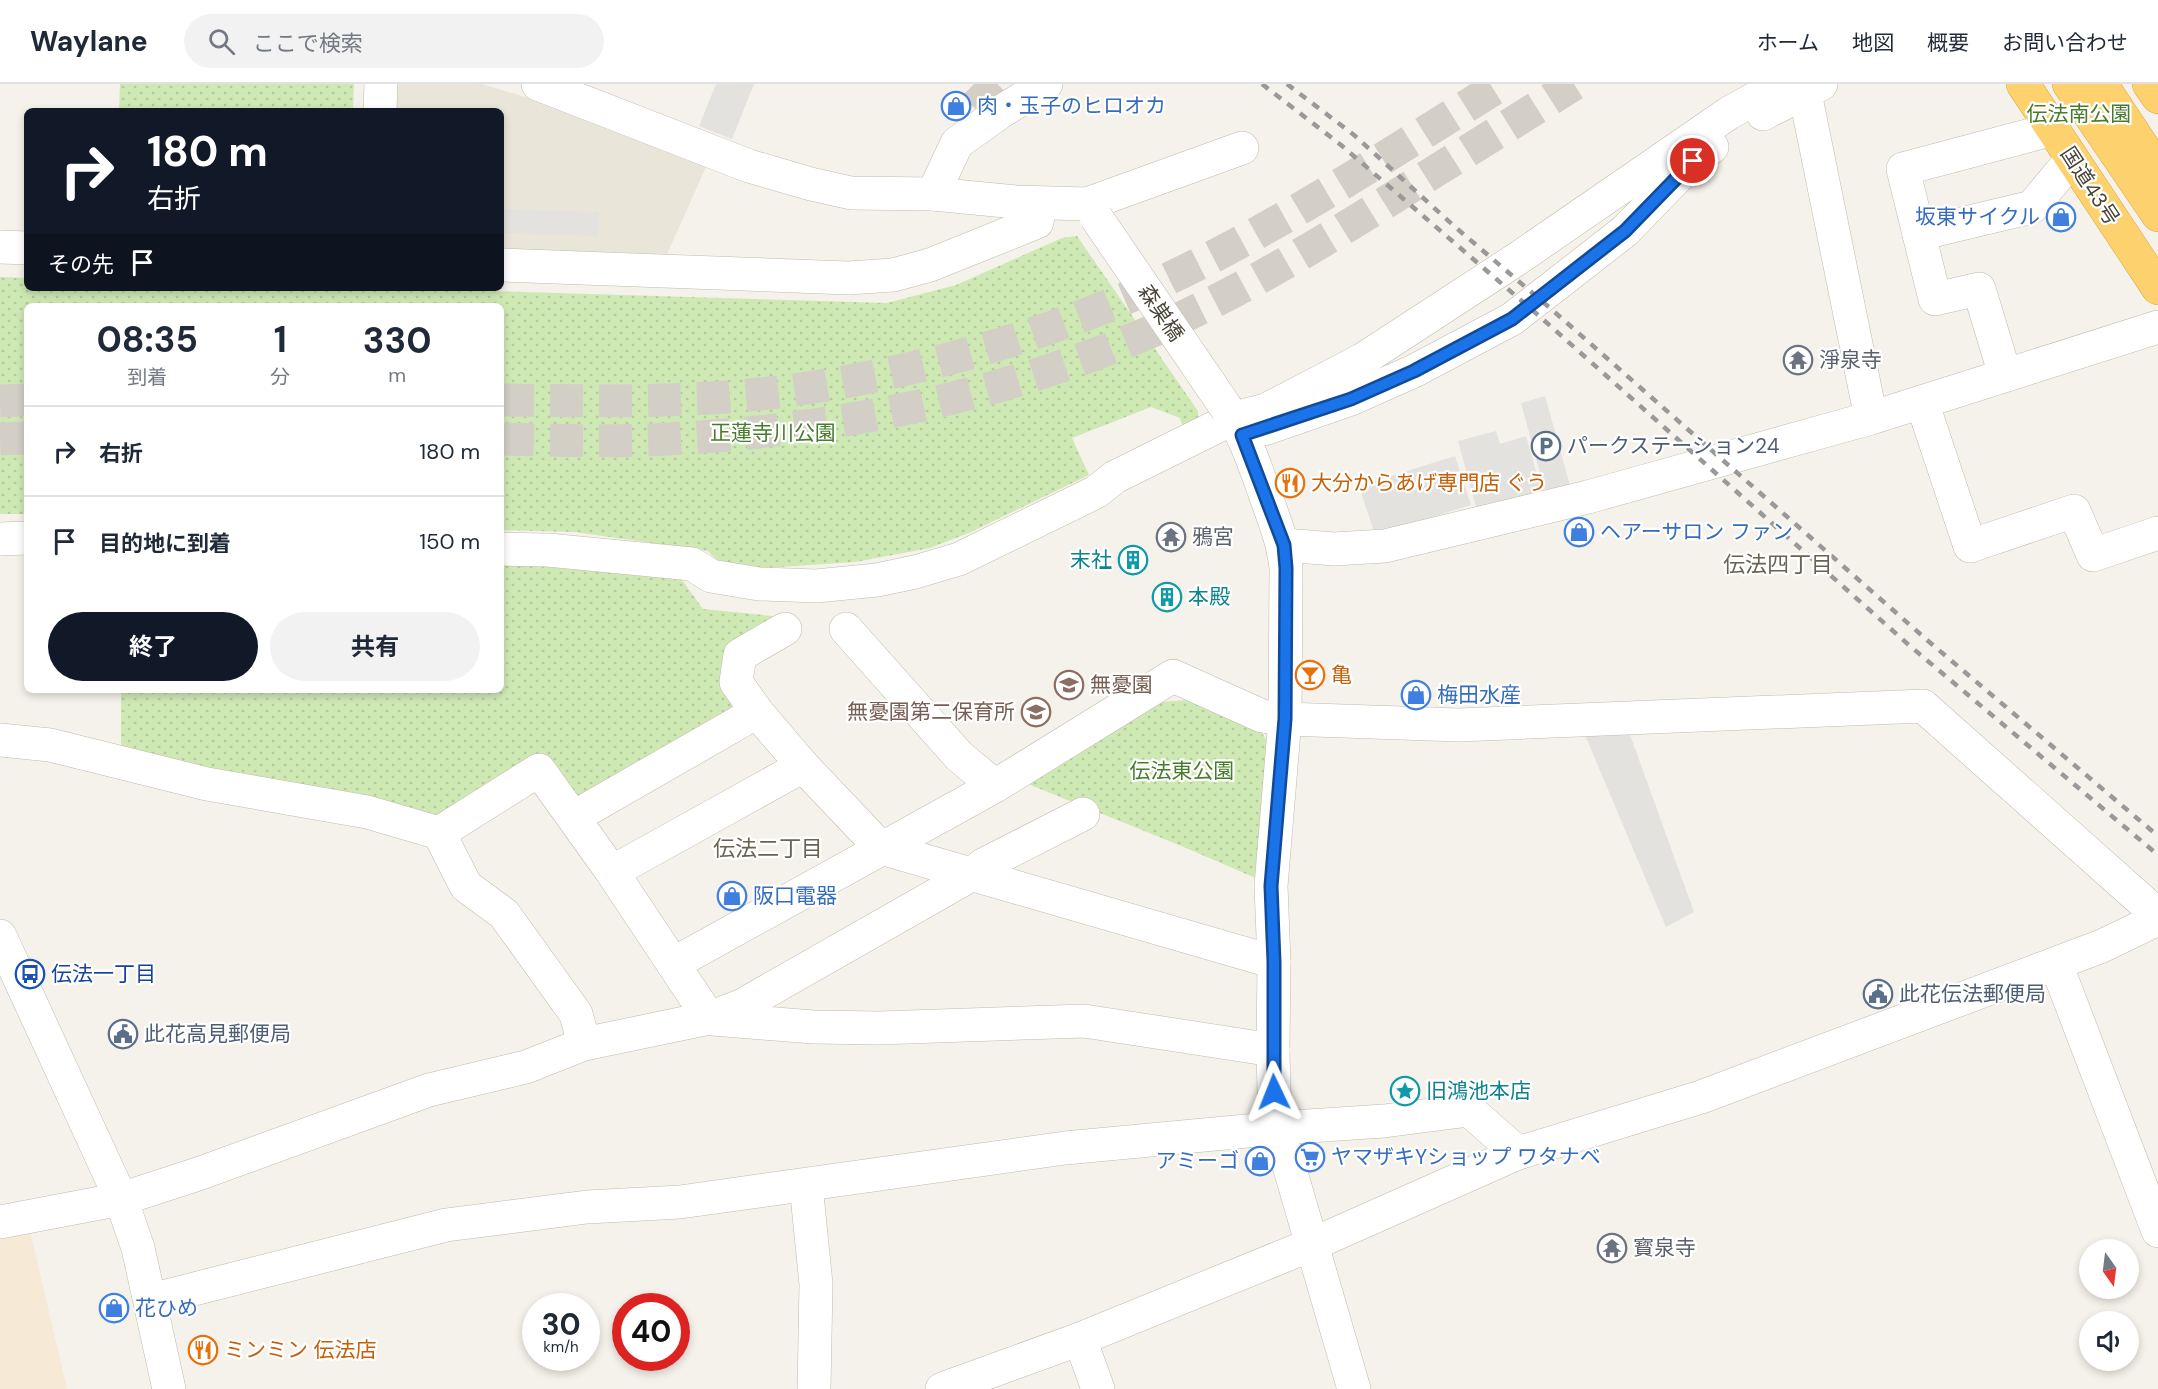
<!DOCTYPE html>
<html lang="ja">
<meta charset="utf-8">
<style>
:root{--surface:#fff;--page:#f2f2f3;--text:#1f2937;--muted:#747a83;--line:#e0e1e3;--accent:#111827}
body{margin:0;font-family:"DM Sans","Noto Sans JP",sans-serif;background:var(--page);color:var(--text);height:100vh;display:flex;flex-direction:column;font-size:22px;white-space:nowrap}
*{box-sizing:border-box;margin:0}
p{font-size:20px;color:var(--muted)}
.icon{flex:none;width:33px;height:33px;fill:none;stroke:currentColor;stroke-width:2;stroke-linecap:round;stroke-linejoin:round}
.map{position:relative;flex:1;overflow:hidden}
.side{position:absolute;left:24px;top:219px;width:480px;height:390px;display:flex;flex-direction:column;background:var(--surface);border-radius:9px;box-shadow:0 3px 9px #0003}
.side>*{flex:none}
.guide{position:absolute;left:24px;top:24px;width:480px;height:183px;border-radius:9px;box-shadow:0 3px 9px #0003;background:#111827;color:#fff;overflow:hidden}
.needle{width:39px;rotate:166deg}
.tools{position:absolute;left:2079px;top:1155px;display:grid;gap:12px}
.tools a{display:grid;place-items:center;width:60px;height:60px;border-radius:50%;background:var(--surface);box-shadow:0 3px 9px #0003;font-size:30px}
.speed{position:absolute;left:522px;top:1209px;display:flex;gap:12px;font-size:30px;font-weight:700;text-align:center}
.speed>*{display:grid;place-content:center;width:78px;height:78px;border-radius:50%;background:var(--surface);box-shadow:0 3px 9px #0003;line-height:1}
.speed small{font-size:15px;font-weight:400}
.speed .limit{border:9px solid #d22;background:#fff;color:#111}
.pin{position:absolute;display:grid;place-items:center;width:51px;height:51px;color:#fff;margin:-26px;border:3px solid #fff;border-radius:50%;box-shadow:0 2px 6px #0007}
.me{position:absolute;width:66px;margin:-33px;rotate:358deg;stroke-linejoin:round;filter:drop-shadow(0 0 4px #0008)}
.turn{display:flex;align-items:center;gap:21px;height:126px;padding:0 24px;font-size:27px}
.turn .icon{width:78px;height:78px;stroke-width:2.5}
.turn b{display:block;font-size:42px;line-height:51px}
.then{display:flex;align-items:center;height:57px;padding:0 24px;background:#0003;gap:12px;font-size:22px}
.eta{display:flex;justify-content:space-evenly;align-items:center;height:102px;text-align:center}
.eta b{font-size:36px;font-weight:700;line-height:42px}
.action{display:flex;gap:12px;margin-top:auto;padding:12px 24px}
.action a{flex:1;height:69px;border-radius:36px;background:var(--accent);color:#fff;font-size:24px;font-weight:700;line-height:69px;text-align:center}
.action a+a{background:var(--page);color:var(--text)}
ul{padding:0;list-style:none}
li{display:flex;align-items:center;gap:18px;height:90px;padding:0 24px;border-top:2px solid var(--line)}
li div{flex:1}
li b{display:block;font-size:22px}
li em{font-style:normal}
header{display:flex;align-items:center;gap:36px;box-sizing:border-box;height:84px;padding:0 30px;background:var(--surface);border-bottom:2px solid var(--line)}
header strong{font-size:28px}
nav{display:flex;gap:33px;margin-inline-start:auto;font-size:21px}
.search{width:420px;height:54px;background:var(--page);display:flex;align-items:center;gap:15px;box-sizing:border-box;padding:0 21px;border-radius:33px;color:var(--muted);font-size:22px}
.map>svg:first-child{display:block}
.residential{fill:#e9e5d9}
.commercial{fill:#f6ead7}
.green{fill:url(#green-dots)}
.parking{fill:#e4e2df}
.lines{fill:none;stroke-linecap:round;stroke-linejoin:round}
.minor-tunnel{stroke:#d3cfc7;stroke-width:33;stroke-dasharray:33 16;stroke-linecap:butt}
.highway-tunnel{stroke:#d3cfc7;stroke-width:33;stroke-dasharray:33 16;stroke-linecap:butt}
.minor-casing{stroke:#c1bbad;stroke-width:34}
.highway-casing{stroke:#dda83d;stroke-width:34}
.minor{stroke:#fff;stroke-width:33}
.highway{stroke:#fdd26e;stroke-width:33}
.rail{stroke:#999;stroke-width:4.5;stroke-dasharray:8 8;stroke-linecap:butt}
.minor-bridge-casing{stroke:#c1bbad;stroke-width:34;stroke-linecap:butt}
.minor-bridge{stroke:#fff;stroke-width:33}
.route-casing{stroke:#114b97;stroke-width:15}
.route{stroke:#1a73e8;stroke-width:10}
.labels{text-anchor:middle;stroke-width:4.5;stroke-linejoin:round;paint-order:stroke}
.shop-label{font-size:21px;fill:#366cbe;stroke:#fff;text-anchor:start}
.park-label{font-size:21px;fill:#477c2b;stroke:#fff}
.street-label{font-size:21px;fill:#4a4438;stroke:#fff}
.worship-label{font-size:21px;fill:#5b616d;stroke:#fff;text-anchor:start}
.service-label{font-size:21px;fill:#4e5e75;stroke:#fff;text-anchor:start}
.food-label{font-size:21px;fill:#c56008;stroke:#fff;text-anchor:start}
.culture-label{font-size:21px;fill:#0d838f;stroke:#fff;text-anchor:start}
.education-label{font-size:21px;fill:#785e54;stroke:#fff;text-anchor:start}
.transit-label{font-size:21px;fill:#164399;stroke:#fff;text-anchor:start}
.neighbourhood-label{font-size:22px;fill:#6c6250;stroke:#fff}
</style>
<header>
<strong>Waylane</strong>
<div class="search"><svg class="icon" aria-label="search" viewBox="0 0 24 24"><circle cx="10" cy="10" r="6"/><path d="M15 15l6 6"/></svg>ここで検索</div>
<nav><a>ホーム</a><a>地図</a><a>概要</a><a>お問い合わせ</a></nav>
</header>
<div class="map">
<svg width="2158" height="1305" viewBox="0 0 2158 1305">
<defs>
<pattern id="green-dots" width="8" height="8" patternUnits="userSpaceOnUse" patternTransform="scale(1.5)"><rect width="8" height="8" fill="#cfe9b4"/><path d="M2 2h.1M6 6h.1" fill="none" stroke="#b3c99c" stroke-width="1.8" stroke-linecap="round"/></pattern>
</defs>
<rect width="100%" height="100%" fill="#f5f2eb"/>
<path class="residential" d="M387,0H482L525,13H534L707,81L667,170L501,165V27H386Z"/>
<path class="commercial" d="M29,1142L67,1305H0V1147Z"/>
<g class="green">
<path d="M120,0H354L353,27H119Z"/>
<path d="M1077,152L1198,327V341L1184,346L1180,334L1151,323L1072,354L1089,391L971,448L930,464L855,478L765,484L718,477L708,467L575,448L501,446V222H27V430H0V193L27,194V204H388L887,219L956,201L1062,154Z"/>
<path d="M501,477L548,479L682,496L703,525L793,534L732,569L741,619L579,720L544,678L447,734L121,669V606H501Z"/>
<path d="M1186,616L1259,644L1267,657L1258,795L1179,761L1023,698L1161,618Z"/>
</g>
<g class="parking">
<path d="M716,0H754L732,55L699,42Z"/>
<path d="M501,125L599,128L598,152L501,149Z"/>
<path d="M1545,312L1571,405L1546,411L1521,319Z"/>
<path d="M1496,347L1500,360L1526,352L1544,416L1479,434L1458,357Z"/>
<path d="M1455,372L1471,421L1375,451L1359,402Z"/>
<path d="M1582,644L1628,645L1694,828L1666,843Z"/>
</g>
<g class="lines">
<path class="minor-tunnel" d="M974,0L993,19"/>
<g class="highway-tunnel">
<path d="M501,316C590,317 681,319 770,309C902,294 1054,251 1172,193C1287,138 1394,67 1502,0"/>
<path d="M0,317L27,316"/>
<path d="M0,355L27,354"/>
<path d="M501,355C549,356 598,358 646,356C804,350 963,322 1111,264C1215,224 1312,165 1407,105C1462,70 1518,36 1574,0"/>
</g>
<g class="minor-casing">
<g id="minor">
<path d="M538,0L749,82L811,100L851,109L933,110L1016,118L1087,120L1242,64"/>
<path d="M1805,9L1871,334"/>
<path d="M380,27L381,0"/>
<path d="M1763,30L1821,0"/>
<path d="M933,110L957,59L1002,27L1046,0"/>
<path d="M1919,150L2032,123L2066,82"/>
<path d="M0,163L27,164"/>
<path d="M501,181L848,194L893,191L930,181L1037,138L1040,119"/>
<path d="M2005,291L1979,205L1935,215L1903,85L2042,48"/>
<path d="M1922,318L1970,462L2074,427L2093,471L2158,449"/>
<path d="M1227,325C1244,349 1254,379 1264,407C1273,433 1283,456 1286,484L1285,635L1271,802L1274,878L1273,966L1274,1008L1278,1044L1354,1305"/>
<path d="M1264,345L1351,315L1414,287L1512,235L1625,147L1693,77L1712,63"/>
<path d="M0,455L27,454"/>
<path d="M1284,461L1334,465L1385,462L1588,413L1871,334L2158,243"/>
<path d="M501,465L548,466L692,480L711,492L759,500L816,502L877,496L915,488L959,475L1096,408L1115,393L1234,334L1266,326L1362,276L1517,175L1729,29L1781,0"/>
<path d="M785,545L740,571L736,598L757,628L803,682L881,764L1274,878"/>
<path d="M846,545L959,672L995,702"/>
<path d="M0,656L50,661L207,700L367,728L439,749L466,802L504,830L576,930L584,960"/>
<path d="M574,733L757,628"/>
<path d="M439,749L539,686L612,788L709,934"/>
<path d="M612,788L803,682"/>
<path d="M0,852L121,1115L138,1164L169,1305"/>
<path d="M673,880L995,702L1173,592L1262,632L1285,635L1459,641L1923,622L2158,831"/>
<path d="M2056,880L2158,1147"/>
<path d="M713,935L813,943L879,944L1084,937L1273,966"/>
<path d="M806,1101L816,1200L814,1305"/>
<path d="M0,1138L121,1115L198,1090L429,1006L526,983L584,960L709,934L741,922L971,791L983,781L1083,730"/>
<path d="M151,1216L446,1141L587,1123L680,1118L1065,1064L1278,1044L1384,1037L1469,1026L1518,1069"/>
<path d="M1080,1255L1098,1305"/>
<path d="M942,1305L1080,1255L1313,1160L1518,1069L1701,1013L2102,862L2158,835"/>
</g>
</g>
<g class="highway-casing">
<g id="highway">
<path d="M2023,0L2158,204"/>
<path d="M2069,0L2158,131"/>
<path d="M2101,0L2158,86"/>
<path d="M2149,0L2158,13"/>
</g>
</g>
<use href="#minor" class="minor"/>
<use href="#highway" class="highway"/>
<g class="rail">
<path d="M1262,0L1341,61L1538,231L1910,562L2158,771"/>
<path d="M1287,0L1354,51L1454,142L1550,224L1927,556L2158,752"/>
</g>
<g class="minor-bridge-casing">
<path id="minor-bridge" d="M1096,133L1227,325"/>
</g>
<use href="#minor-bridge" class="minor-bridge"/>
</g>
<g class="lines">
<g class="route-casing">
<path id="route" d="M1274,1008V878L1271,802L1285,635L1286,484L1284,461L1242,351L1351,315L1414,287L1512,235L1625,147L1693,77"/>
</g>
<use href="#route" class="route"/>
</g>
<defs>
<g id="shop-ring" transform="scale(1.5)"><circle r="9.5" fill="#fff" stroke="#3f7fe0" stroke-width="1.5"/><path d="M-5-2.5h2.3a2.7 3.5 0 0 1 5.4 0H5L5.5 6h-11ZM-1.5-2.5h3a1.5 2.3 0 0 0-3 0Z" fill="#3f7fe0"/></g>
<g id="temple-ring" transform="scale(1.5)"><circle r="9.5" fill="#fff" stroke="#6b7280" stroke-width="1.5"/><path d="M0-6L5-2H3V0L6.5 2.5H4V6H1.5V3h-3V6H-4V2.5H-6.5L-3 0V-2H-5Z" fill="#6b7280"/></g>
<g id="parking-ring" transform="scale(1.5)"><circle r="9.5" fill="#fff" stroke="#5c6f8a" stroke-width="1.5"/><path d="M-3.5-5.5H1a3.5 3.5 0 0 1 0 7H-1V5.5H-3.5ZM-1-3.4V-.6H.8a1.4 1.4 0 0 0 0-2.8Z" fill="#5c6f8a"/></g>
<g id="restaurant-ring" transform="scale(1.5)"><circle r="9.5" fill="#fff" stroke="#e8710a" stroke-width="1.5"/><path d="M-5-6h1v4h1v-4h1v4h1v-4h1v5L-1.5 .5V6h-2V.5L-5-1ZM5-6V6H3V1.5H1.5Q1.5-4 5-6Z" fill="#e8710a"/></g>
<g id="building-ring" transform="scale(1.5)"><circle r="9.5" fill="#fff" stroke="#0f9aa8" stroke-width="1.5"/><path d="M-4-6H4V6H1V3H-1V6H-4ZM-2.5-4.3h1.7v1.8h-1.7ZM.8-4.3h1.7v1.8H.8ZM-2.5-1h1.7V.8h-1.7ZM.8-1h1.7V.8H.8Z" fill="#0f9aa8"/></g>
<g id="bar-ring" transform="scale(1.5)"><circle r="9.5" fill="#fff" stroke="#e8710a" stroke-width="1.5"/><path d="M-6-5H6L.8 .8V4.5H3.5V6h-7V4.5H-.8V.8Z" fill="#e8710a"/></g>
<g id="school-ring" transform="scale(1.5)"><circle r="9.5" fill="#fff" stroke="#8d6e63" stroke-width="1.5"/><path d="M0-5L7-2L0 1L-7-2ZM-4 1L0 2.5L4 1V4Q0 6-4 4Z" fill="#8d6e63"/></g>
<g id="bus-ring" transform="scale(1.5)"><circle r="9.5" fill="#fff" stroke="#1a4fb4" stroke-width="1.5"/><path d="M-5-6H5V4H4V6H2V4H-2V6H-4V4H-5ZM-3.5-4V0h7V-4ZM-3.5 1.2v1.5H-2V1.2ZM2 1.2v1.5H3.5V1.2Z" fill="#1a4fb4"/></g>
<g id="civic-ring" transform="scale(1.5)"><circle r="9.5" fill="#fff" stroke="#5c6f8a" stroke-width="1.5"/><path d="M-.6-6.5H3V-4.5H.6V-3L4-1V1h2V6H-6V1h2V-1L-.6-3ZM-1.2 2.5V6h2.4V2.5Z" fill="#5c6f8a"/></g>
<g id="sight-ring" transform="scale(1.5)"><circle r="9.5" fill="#fff" stroke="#0f9aa8" stroke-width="1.5"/><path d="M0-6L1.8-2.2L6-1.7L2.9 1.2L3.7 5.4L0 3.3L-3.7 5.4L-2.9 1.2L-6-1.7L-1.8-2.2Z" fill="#0f9aa8"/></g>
<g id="supermarket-ring" transform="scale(1.5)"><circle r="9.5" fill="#fff" stroke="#3f7fe0" stroke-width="1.5"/><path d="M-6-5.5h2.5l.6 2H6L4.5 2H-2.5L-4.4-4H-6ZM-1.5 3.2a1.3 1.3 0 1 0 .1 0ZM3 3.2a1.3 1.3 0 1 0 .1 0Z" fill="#3f7fe0"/></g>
</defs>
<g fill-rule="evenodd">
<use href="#shop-ring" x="956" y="22"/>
<use href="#shop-ring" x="2061" y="133"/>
<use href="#temple-ring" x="1798" y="276"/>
<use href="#parking-ring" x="1546" y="362"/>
<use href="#restaurant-ring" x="1290" y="399"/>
<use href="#shop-ring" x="1579" y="448"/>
<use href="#temple-ring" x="1171" y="453"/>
<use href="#building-ring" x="1133" y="476"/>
<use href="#building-ring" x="1167" y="513"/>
<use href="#bar-ring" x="1310" y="591"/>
<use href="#school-ring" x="1069" y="601"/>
<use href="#shop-ring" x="1416" y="611"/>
<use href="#school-ring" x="1036" y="628"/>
<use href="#shop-ring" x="732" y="812"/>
<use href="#bus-ring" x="30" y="890"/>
<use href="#civic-ring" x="1878" y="910"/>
<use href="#civic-ring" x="123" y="950"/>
<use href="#sight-ring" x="1405" y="1007"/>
<use href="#supermarket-ring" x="1310" y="1073"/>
<use href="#shop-ring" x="1260" y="1077"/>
<use href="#temple-ring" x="1612" y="1164"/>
<use href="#shop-ring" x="114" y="1224"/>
<use href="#restaurant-ring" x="203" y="1266"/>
</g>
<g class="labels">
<g class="shop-label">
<text x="977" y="29">肉・玉子のヒロオカ</text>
<text x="2040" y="140" text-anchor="end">坂東サイクル</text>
<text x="1600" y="455">ヘアーサロン ファン</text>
<text x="1437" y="618">梅田水産</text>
<text x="753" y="819">阪口電器</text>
<text x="1331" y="1080">ヤマザキYショップ ワタナベ</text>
<text x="1239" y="1084" text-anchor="end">アミーゴ</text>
<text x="135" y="1231">花ひめ</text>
</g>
<g class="park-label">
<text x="2079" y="37">伝法南公園</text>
<text x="773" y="356">正蓮寺川公園</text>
<text x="1182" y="694">伝法東公園</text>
</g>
<g class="street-label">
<text transform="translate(2090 102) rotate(57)" y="7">国道43号</text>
<text transform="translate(1161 229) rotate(56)" y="7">森巣橋</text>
</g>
<g class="worship-label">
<text x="1819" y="283">淨泉寺</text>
<text x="1192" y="460">鴉宮</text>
<text x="1633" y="1171">寳泉寺</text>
</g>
<g class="service-label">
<text x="1567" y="369">パークステーション24</text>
<text x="1899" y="917">此花伝法郵便局</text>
<text x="144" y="957">此花高見郵便局</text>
</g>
<g class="food-label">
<text x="1311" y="406">大分からあげ専門店 ぐう</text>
<text x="1331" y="598">亀</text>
<text x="224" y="1273">ミンミン 伝法店</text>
</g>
<g class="culture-label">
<text x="1112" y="483" text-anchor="end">末社</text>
<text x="1188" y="520">本殿</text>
<text x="1426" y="1014">旧鴻池本店</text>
</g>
<g class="education-label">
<text x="1090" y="608">無憂園</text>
<text x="1015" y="635" text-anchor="end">無憂園第二保育所</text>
</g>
<g class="transit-label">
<text x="51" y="897">伝法一丁目</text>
</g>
<g class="neighbourhood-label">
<text x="1778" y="488">伝法四丁目</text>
<text x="768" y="772">伝法二丁目</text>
</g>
</g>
</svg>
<div class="tools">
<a><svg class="needle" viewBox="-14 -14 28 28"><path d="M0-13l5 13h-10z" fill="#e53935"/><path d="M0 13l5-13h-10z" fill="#747a83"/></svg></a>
<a><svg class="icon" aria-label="sound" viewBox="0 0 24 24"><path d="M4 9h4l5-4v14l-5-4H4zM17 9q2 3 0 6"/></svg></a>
</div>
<div class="speed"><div>30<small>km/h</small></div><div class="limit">40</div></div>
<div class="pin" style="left:1693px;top:77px;background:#d93025"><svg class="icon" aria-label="arrive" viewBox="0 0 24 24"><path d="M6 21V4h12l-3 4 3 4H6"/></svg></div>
<svg class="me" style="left:1274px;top:1008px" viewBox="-20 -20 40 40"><path d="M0-17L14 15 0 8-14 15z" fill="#1a73e8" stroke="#fff" stroke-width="4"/></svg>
<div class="guide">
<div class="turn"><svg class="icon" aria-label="right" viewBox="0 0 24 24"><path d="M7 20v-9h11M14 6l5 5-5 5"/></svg><div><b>180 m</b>右折</div></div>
<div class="then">その先<svg class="icon" aria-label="arrive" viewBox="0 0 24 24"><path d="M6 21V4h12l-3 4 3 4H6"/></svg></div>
</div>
<section class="side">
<div class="eta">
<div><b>08:35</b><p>到着</p></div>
<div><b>1</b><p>分</p></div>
<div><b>330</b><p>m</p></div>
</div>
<ul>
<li><svg class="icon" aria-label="right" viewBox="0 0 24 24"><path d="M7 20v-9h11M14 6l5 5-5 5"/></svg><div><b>右折</b></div><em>180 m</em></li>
<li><svg class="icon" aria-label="arrive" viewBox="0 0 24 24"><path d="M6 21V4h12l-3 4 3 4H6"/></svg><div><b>目的地に到着</b></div><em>150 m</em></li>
</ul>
<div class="action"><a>終了</a><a>共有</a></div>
</section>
</div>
